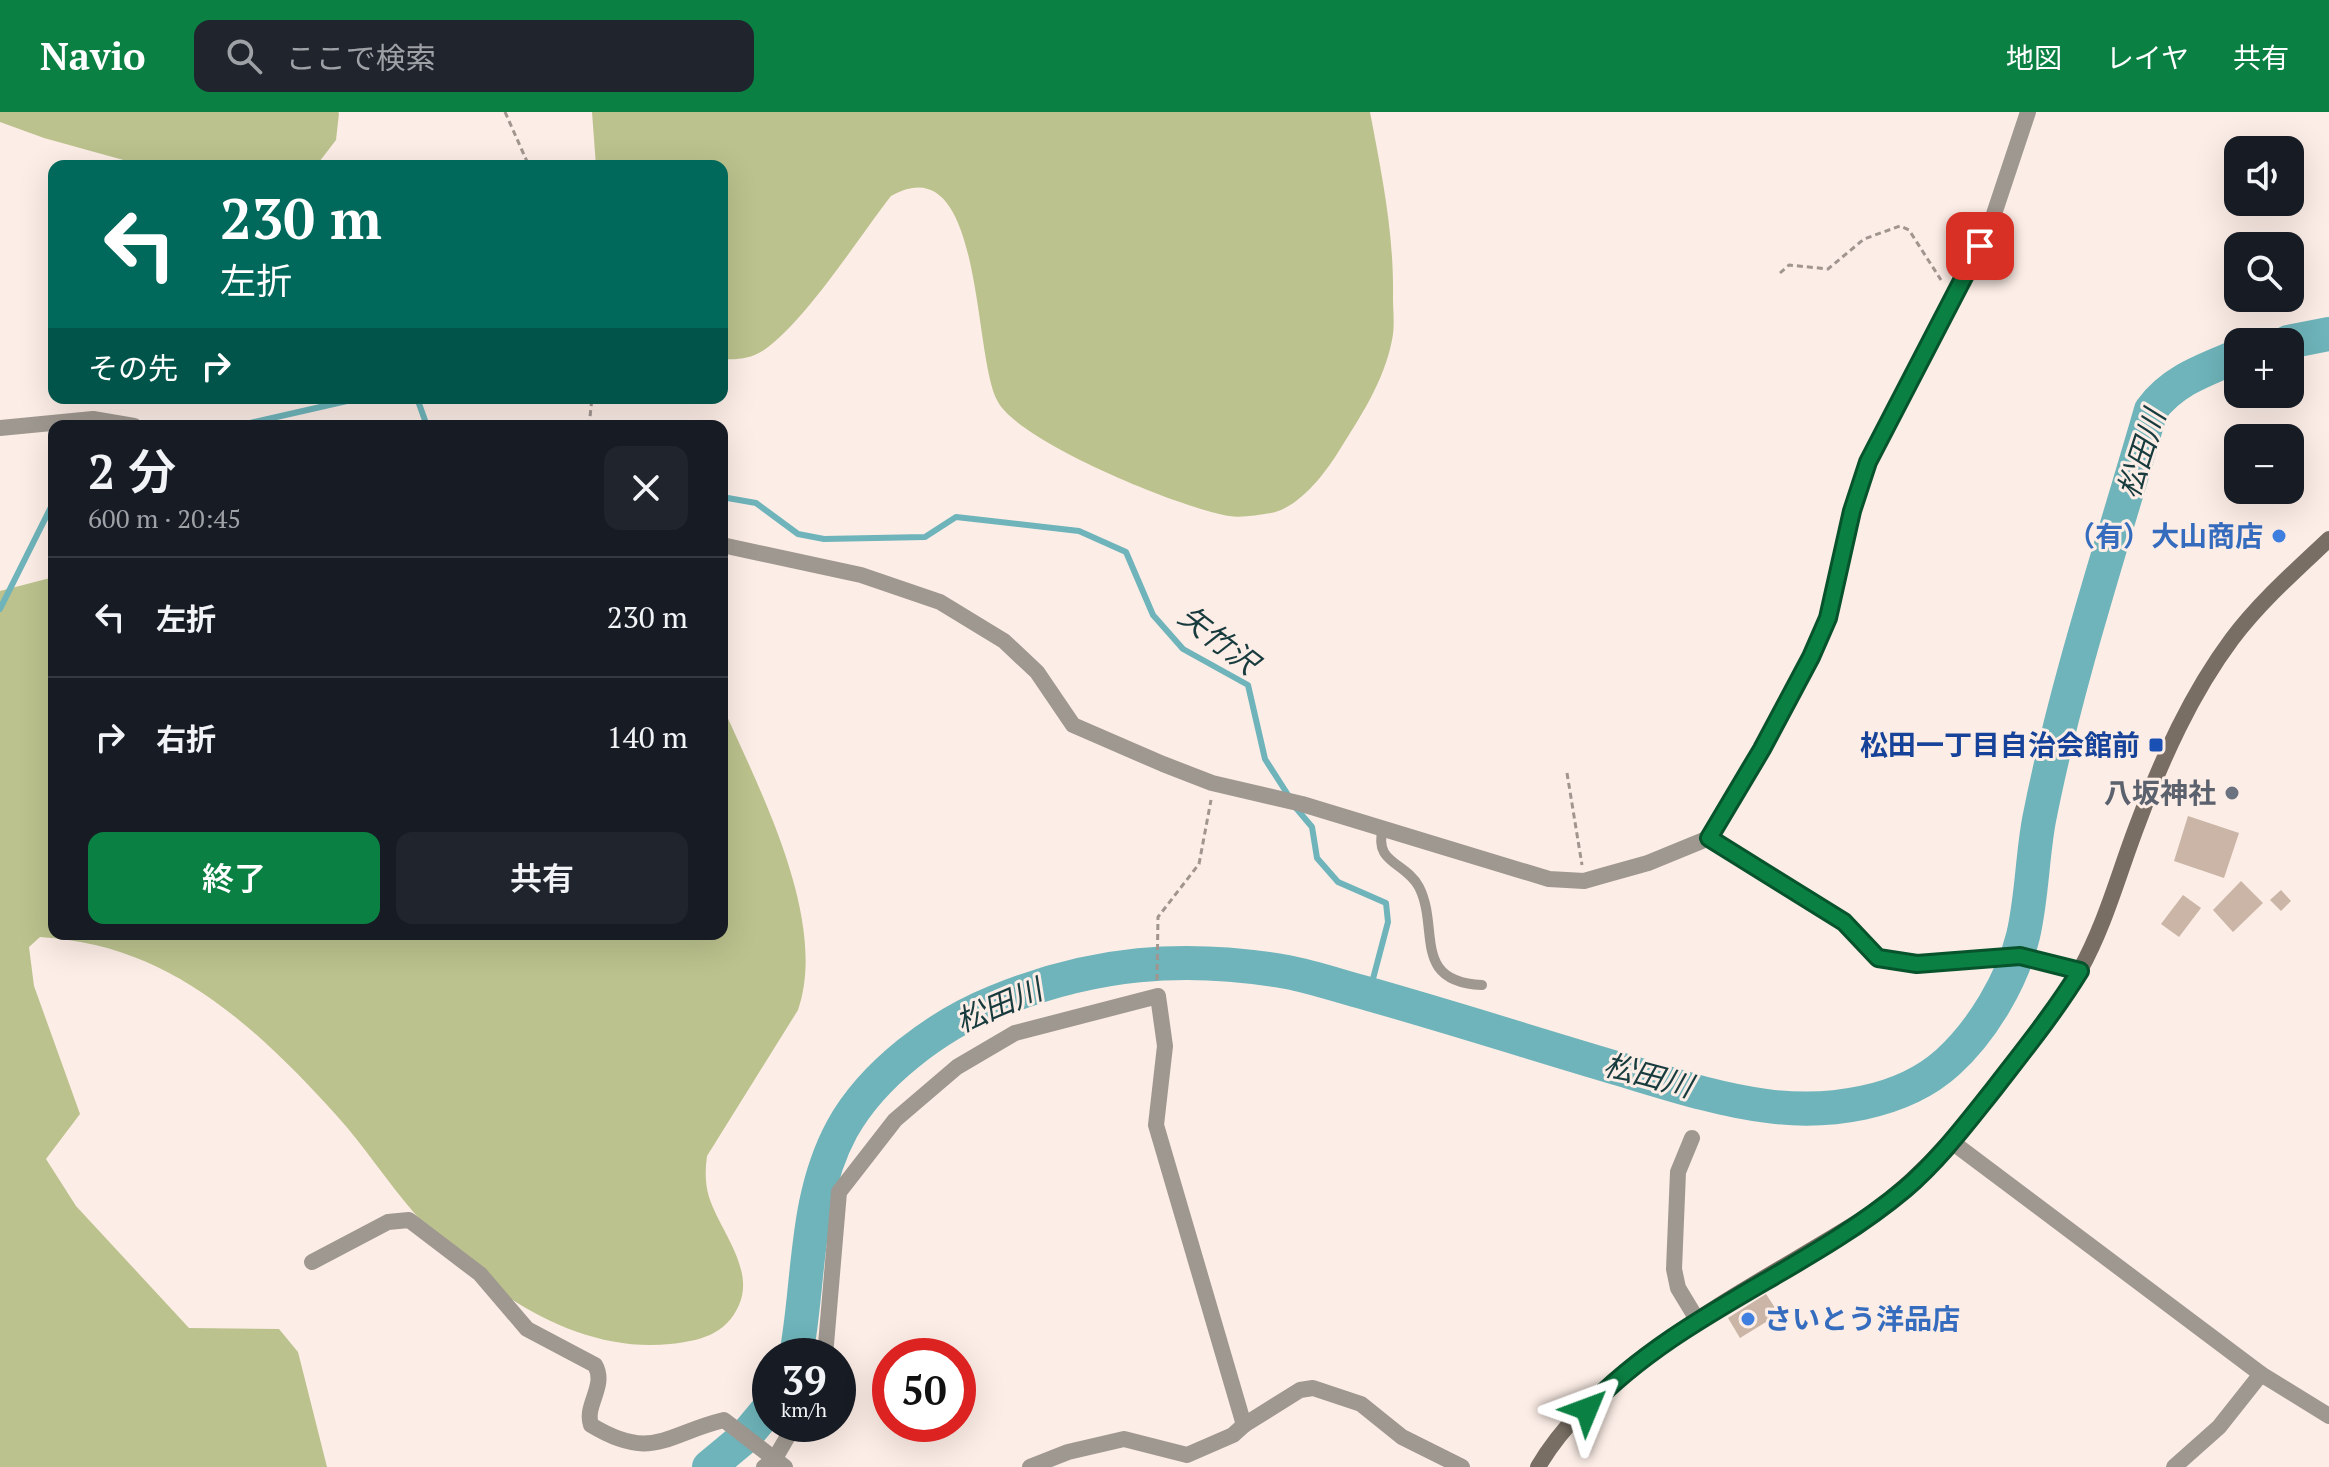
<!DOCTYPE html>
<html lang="ja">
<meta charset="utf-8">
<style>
:root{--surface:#171b24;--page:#20242c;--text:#f1f3f6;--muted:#9ea1a6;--line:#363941;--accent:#0b8043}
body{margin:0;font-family:"PT Serif","Noto Sans JP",serif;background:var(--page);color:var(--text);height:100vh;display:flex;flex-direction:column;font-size:30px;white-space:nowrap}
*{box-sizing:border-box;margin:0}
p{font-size:26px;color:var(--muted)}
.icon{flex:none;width:44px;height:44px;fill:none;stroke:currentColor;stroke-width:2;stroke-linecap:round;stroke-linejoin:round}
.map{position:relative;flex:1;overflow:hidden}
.sheet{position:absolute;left:48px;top:308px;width:680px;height:520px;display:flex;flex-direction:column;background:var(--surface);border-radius:16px;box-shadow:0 8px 32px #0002}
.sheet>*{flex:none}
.guide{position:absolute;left:48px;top:48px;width:680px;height:244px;border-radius:16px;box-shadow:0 8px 32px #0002;background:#00695c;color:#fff;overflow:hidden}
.controls{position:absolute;left:2224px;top:24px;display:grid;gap:16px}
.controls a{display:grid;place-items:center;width:80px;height:80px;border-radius:16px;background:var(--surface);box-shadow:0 8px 32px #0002;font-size:40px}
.speed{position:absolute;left:752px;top:1226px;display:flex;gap:16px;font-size:40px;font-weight:700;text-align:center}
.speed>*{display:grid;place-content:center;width:104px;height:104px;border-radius:50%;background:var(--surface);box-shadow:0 8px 32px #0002;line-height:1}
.speed small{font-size:20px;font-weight:400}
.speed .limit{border:12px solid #d22;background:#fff;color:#111}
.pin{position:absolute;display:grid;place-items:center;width:68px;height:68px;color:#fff;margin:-34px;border-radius:16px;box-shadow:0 4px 12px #0006}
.me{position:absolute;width:88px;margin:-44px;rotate:46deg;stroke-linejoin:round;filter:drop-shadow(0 0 6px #0008)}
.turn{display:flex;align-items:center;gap:28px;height:168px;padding:0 40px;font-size:36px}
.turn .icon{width:104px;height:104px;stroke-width:2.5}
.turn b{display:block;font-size:56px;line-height:68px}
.then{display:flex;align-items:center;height:76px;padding:0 40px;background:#0003;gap:16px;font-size:30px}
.round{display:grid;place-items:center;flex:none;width:84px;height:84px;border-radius:16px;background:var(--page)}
.headline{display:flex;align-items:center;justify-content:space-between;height:136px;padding:0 40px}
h1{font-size:48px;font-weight:600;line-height:60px}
.button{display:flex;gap:16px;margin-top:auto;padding:16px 40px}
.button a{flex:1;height:92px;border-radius:16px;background:var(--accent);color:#fff;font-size:32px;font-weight:600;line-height:92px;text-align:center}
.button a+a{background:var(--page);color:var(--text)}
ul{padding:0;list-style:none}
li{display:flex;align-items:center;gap:24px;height:120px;padding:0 40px;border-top:2px solid var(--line)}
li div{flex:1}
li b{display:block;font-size:30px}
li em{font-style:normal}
header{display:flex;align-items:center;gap:48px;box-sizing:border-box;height:112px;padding:0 40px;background:var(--accent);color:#fff}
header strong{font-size:38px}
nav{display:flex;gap:44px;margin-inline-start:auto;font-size:28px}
.search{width:560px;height:72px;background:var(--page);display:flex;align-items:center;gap:20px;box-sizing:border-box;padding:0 28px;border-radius:16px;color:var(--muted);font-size:30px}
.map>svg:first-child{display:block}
.forest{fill:#bbc28d}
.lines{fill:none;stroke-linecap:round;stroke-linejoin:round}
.stream{stroke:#6eb4ba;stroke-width:6}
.river{stroke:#6eb4ba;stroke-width:34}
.building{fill:#cab5a6}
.path{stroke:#a1958f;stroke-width:3;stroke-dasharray:6 4;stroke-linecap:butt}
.lane{stroke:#9f9890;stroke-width:10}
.street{stroke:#9f9890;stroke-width:16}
.secondary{stroke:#786e63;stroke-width:16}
.route-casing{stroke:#07532c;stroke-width:20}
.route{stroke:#0b8043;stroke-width:14}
.shop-dot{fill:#3f7fe0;stroke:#fcede6;stroke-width:3}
.transit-dot{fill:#1a4fb4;stroke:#fcede6;stroke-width:3}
.worship-dot{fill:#6b7280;stroke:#fcede6;stroke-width:3}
.labels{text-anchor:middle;stroke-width:6;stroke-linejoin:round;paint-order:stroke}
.shop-label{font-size:28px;font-weight:bold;fill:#366cbe;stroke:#fcede6;text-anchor:end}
.transit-label{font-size:28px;font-weight:bold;fill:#164399;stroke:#fcede6;text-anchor:end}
.worship-label{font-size:28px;font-weight:bold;fill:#5b616d;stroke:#fcede6;text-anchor:end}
.water-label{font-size:30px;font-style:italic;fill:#183b3e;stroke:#fcede6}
</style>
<header>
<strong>Navio</strong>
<div class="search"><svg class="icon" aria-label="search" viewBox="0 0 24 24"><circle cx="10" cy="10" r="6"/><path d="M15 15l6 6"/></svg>ここで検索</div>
<nav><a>地図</a><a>レイヤ</a><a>共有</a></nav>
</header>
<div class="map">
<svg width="2329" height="1355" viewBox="0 0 2329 1355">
<rect width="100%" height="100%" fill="#fcede6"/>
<g class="forest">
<path d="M0,0H338L339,1L336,28L316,54H145L44,26L0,10Z"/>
<path d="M592,0H1370C1382,64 1394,120 1393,186C1393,199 1395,215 1392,228C1384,270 1359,307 1337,342C1323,364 1298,396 1271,401C1257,403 1242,406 1229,404C1181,396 1021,331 998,290C972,246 985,30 891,84C859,125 805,210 764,238C750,247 737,248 722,247V54H596Z"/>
<path d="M54,465V822H722V593C758,675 829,808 798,898L707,1044C705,1058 705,1072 709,1085C720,1119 755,1157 739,1193C726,1223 699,1229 670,1232C572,1242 477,1174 416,1103C388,1071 365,1035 337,1004C310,974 281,944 251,918C188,864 124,830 40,825L29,835L34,874L80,1002L46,1047L76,1094L189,1216L279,1217L298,1240L327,1355H0V479Z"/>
</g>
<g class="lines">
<g class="stream">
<path d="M417,286L427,314"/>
<path d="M237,314L360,286"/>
<path d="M722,385L756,391L798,422L824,427L925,425L956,405L1079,419L1126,440L1153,503L1183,537L1248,573L1265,647L1290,686"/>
<path d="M0,497L54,389"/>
<path d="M1296,696L1312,715L1317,746L1338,770L1386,791L1388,810L1369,882"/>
</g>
<g class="river">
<path d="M2288,230L2329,222"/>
<path d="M796,1244C810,1168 804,1087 842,1017C873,961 938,913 995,890C1092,850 1184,842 1287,860C1314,865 1342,875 1369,882C1454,906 1538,933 1623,958C1670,972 1719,988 1767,994C1827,1002 1902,992 1948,950C1982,919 2012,869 2023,824C2032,786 2032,746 2039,708C2066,570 2112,434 2151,298C2173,268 2205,258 2238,244"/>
<path d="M709,1355L745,1325L770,1295"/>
</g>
</g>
<g class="building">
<path d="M2188,704L2239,721L2224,766L2174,749Z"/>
<path d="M2241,769L2263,791L2233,820L2213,798Z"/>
<path d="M2281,778L2291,789L2281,799L2270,788Z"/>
<path d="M2183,783L2201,796L2179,825L2161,812Z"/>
<path d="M1766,1182L1779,1202L1740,1226L1728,1206Z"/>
</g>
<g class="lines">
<g class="path">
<path d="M505,0L529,54"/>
<path d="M1780,161L1789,153L1828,157L1864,127L1900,114L1909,118L1941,168"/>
<path d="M589,314L592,286"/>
<path d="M1567,661L1582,753"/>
<path d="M1157,868L1158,805L1199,752L1211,688"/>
</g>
<path class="lane" d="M1383,716C1373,752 1405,749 1419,775C1440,816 1411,870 1482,873"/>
<g class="street">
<path d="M0,316L93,307L134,314"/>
<path d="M722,433L861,463L940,490L1004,529L1037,560L1073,613L1163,652L1212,671L1302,692L1549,767L1584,769L1605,763L1648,751L1709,726L1789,590L1828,506L1852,399L1868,350L1991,111L2028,0"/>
<path d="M1709,726L1844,810L1878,846L1917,852L2020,844L2080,859"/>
<path d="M1692,1026L1678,1060L1674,1157L1678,1176L1698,1209"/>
<path d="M1952,1030L2261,1262L2329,1304"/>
<path d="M312,1150L388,1110L409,1108L480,1162L527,1217L595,1253C607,1274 584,1293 591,1313C652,1350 666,1322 724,1308L785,1355"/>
<path d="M825,1244L839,1080L895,1008L957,955L1015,921L1158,884L1165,934L1156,1013L1244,1313L1300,1278L1313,1276L1361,1292L1402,1325L1462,1355"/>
<path d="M764,1355L774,1348L795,1312"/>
<path d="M1030,1355L1068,1340L1124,1327L1187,1343L1233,1323L1244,1313"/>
<path d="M2174,1355L2219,1315L2261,1262"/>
</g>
<path class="secondary" d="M1538,1355C1600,1247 1768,1168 1872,1101C1929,1059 1970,1007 2013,952C2037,922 2062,892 2080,858C2106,811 2119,760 2138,711C2162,647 2191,582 2232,527C2260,490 2295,459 2329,427"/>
</g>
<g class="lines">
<g class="route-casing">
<path id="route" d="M1587,1297C1678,1201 1806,1160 1905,1077C1939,1048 1966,1012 1994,977C2024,938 2054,901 2080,859L2020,844L1917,852L1878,846L1844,810L1709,726L1762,637L1811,545L1828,506L1852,399L1868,350L1980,134"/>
</g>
<use href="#route" class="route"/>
</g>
<g class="shop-dot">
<circle cx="2279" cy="424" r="8"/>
<circle cx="1748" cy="1207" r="8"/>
</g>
<rect class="transit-dot" x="2148" y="625" width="16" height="16" rx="4"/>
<circle class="worship-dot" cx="2232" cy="681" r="8"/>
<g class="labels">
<g class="shop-label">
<text x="2263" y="434">（有）大山商店</text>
<text x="1764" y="1217" text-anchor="start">さいとう洋品店</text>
</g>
<g class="transit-label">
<text x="2140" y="643">松田一丁目自治会館前</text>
</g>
<g class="worship-label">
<text x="2216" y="691">八坂神社</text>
</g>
<g class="water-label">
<text transform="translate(2142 342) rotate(-72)" y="10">松田川</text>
<text transform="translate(1218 528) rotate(38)" y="10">矢竹沢</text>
<text transform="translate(999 894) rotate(-23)" y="10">松田川</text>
<text transform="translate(1648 964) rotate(15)" y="10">松田川</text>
</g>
</g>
</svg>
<div class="controls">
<a><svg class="icon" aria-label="sound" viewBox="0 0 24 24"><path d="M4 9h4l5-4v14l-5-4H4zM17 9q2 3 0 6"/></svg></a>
<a><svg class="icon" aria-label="search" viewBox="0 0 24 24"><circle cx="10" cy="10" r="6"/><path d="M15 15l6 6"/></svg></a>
<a>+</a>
<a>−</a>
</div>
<div class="speed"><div>39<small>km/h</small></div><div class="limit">50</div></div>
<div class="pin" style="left:1980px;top:134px;background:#d93025"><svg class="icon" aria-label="arrive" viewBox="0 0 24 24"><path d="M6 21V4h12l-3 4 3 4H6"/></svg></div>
<svg class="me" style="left:1587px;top:1297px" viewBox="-20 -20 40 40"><path d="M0-17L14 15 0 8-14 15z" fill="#0b8043" stroke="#fff" stroke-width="4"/></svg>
<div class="guide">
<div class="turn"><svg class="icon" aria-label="left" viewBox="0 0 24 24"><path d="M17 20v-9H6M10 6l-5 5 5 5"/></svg><div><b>230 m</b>左折</div></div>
<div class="then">その先<svg class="icon" aria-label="right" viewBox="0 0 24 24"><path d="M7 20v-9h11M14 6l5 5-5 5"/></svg></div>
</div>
<section class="sheet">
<div class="headline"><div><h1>2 分</h1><p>600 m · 20:45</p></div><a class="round"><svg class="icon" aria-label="close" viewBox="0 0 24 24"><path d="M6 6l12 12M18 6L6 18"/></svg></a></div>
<ul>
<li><svg class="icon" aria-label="left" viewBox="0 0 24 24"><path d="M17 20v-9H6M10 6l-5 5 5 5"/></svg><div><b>左折</b></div><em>230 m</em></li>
<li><svg class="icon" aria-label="right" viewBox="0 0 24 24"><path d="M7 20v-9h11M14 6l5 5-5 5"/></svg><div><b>右折</b></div><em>140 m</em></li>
</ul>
<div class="button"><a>終了</a><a>共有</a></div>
</section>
</div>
